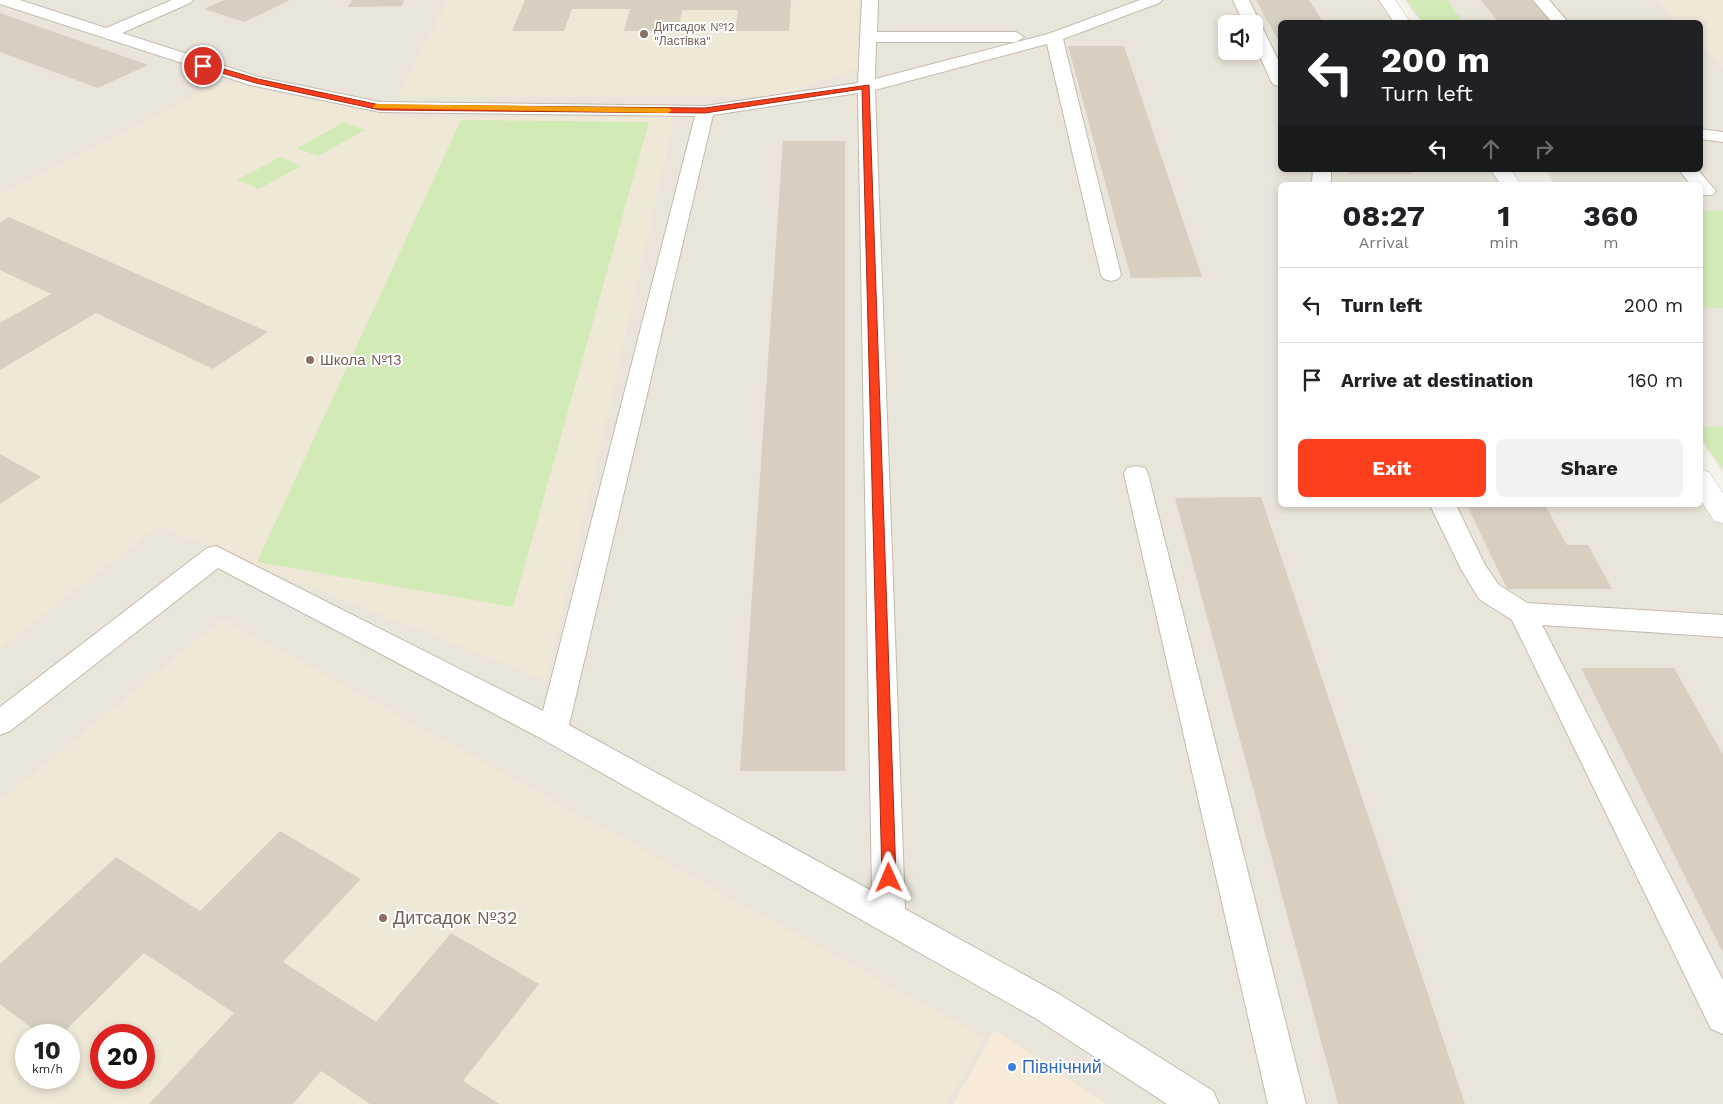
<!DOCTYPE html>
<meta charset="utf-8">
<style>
:root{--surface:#fff;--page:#f2f2f2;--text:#202124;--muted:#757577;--line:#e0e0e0;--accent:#fc3f1d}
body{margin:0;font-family:"Work Sans",sans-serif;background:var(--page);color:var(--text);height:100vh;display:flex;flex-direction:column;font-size:19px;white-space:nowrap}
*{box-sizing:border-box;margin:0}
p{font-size:16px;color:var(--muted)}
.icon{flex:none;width:28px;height:28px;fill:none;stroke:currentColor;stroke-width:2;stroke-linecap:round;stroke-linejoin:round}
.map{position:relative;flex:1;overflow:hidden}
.sheet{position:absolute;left:1278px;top:182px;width:425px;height:325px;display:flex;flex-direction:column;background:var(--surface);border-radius:8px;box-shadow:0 2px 8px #0003}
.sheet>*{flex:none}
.banner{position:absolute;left:1278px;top:20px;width:425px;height:152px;border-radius:8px;box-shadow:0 2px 8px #0003;background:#202124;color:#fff;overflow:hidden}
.fabs{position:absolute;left:1218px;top:15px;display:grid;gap:10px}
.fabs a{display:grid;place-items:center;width:45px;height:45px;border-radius:8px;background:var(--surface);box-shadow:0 2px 8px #0003;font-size:25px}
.speed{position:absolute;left:15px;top:1024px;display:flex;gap:10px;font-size:25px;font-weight:700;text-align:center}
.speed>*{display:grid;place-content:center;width:65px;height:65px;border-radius:50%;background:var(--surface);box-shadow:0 2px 8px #0003;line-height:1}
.speed small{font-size:12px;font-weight:400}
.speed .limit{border:8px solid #d22;background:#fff;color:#111}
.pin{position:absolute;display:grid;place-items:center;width:42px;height:42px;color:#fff;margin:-21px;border:2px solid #fff;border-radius:50%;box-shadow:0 1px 5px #0007}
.me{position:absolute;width:55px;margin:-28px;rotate:359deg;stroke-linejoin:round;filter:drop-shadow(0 0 4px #0008)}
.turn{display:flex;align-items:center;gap:18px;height:105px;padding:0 20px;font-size:22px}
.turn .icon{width:65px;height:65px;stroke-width:2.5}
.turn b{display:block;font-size:35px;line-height:42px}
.lanes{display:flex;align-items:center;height:48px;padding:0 20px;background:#0003;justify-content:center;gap:25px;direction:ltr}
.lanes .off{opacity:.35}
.eta{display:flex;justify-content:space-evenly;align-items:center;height:85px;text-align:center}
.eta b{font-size:30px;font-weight:700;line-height:35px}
.cta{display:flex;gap:10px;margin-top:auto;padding:10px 20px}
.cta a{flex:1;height:58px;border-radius:8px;background:var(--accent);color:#fff;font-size:20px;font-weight:700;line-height:58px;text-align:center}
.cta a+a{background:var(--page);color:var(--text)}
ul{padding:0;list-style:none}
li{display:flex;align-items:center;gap:15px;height:75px;padding:0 20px;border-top:1px solid var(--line)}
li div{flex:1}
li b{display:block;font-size:19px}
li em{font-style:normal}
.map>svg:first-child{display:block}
.residential{fill:#eae5da;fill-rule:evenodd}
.commercial{fill:#f7ead8}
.education{fill:#efe8d6;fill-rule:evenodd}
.green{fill:#d2eab5}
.building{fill:#d8cfc1}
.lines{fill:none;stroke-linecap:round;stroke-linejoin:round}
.service-casing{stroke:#c2bbae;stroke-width:2}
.tertiary-casing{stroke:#c2bbae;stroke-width:1}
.service{fill:#fff;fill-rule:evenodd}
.tertiary{fill:#fff;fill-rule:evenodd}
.route{fill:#fc3f1d;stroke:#a42913}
.slow{fill:#f59e0b}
.education-dot{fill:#8d6e63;stroke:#fff;stroke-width:2}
.shop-dot{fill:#3f7fe0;stroke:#fff;stroke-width:2}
.labels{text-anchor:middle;stroke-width:4;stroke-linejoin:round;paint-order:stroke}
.far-education-label{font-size:12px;fill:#785e54;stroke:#fff;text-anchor:start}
.education-label{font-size:15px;fill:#785e54;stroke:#fff;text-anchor:start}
.near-education-label{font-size:18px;fill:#785e54;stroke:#fff;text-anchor:start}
.near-shop-label{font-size:18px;fill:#366cbe;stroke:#fff;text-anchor:start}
</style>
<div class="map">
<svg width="1723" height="1104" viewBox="0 0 1723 1104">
<rect width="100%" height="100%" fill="#f6f3ec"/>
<g class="residential">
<path d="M0,0H1387L1402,22H1280V170H1501L1511,185H1280V505H1700V478L1723,514V1104H0ZM1226,24H1254V51H1226ZM26,1035H69V1078H26ZM101,1035H144V1078H101Z"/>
<path d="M1405,0H1723V473L1700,439V185H1556L1545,170H1700V22H1426L1415,15Z"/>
</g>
<path class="commercial" d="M995,1030L1107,1104H953Z"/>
<g class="education">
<path d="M448,0H858V68L775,97H398Z"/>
<path d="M1656,0H1723V68L1700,45V22H1678Z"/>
<path d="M221,82L408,118L675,116L547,681L158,526L0,648V194Z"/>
<path d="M223,619L985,1038L947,1104H0V801ZM26,1035H69V1078H26ZM101,1035H144V1078H101Z"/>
</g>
<g class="green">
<path d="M1407,0H1447L1463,22H1422Z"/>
<path d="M461,120L649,122L513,607L257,562Z"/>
<path d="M344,122L365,130L318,156L297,148Z"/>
<path d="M280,157L301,166L259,189L237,180Z"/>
<path d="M1700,211H1723V308L1700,307Z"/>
<path d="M1700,427H1723V469L1700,436Z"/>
</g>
<g class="building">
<path d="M224,0H290L244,22L204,9Z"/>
<path d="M352,0H404L402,6L348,7Z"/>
<path d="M525,0H791L789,31H735L738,10H682L678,31H624L630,9H572L564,31H512Z"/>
<path d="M1256,0H1309L1323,22H1280V44Z"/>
<path d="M1481,0H1533L1552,22H1498Z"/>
<path d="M0,13L114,53L148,65L98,88L0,52Z"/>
<path d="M1068,46H1124L1202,277L1131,278Z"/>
<path d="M783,141H845V771H740Z"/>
<path d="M1346,170H1411L1413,174H1349Z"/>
<path d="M9,217L268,332L213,369L96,313L0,370V323L51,294L0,270V222Z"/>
<path d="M0,454L41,477L0,504Z"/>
<path d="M1261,497L1465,1104H1338L1175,498Z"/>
<path d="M1467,505H1545L1567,545H1588L1612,589H1507Z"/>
<path d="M1581,668H1674L1723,755V953Z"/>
<path d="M280,831L361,879L283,962L376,1022L451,933L539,984L463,1081L499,1104H370L321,1071L293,1104H149L234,1013L144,953L61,1035H41L0,1004V964L116,857L200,911Z"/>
</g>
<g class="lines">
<g class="service-casing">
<g id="service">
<path d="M0,0H20L106,28L172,0H193L190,3L122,33L259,77L380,102L705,106L858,83L862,0H878L877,32H1016L1024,37L1016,42H876L875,79L1048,34L1140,0H1162L1159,3L1063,39L1121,275L1118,279L1111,281L1104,279L1101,275L1047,44L875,90L905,909L1059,994L1213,1091L1219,1104H1167L1035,1018L542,739L218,568L10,731L0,735V707L207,548L216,546L543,711L695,116L380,112L250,85L0,4ZM858,93L872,891L569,725L713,115Z"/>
<path d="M1233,0H1249L1280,64V86L1274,85L1271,81L1254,43V24H1244Z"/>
<path d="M1533,0H1549L1568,22H1552Z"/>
<path d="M1700,129L1723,132V142L1700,139Z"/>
<path d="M1313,170H1331V185H1309L1312,181Z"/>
<path d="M1679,170H1698L1716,191L1713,195H1700V185H1691Z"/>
<path d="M1136,466L1145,468L1148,474L1306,1104H1268L1124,474L1127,468Z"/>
<path d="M1430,505H1456L1485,565L1499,585L1527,603L1723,615V637L1542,625L1723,980V1034L1711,1029L1512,620L1479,599L1461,569Z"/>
</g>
</g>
<g class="tertiary-casing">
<g id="tertiary">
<path d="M1379,0H1395L1410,22H1394Z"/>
<path d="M1491,170H1511L1521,185H1501Z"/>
<path d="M1700,469L1709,472L1723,493V523L1714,521L1700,499Z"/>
</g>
</g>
<use href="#service" class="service"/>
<use href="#tertiary" class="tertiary"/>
</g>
<path class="route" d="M203,63L258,79L380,105L705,108L869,85L896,878L894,882L889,884L884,882L882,878L862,89L705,113L380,110L256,83L201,67V64Z"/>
<path class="slow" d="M376,104L668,108L672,110L668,113L374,108L373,107Z"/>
<g class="education-dot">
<circle cx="644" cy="34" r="5"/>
<circle cx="310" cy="360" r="5"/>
<circle cx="383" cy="918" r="5"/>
</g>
<circle class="shop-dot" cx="1012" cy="1067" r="5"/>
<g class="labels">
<g class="far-education-label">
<text x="654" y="31">Дитсадок №12<tspan x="654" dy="14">"Ластівка"</tspan></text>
</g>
<g class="education-label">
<text x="320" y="365">Школа №13</text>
</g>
<g class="near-education-label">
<text x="393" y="924">Дитсадок №32</text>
</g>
<g class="near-shop-label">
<text x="1022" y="1073">Північний</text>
</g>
</g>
</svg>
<div class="fabs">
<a><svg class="icon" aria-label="sound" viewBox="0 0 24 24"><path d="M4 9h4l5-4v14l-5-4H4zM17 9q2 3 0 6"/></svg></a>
</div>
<div class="speed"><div>10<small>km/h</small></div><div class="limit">20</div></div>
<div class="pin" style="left:203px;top:66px;background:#d93025"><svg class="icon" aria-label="arrive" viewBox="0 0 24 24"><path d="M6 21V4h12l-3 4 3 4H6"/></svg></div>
<svg class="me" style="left:889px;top:878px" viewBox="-20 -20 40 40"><path d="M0-17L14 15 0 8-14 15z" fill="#fc3f1d" stroke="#fff" stroke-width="4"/></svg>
<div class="banner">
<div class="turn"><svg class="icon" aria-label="left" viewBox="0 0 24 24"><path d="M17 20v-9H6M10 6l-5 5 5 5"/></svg><div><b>200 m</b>Turn left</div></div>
<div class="lanes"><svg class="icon" aria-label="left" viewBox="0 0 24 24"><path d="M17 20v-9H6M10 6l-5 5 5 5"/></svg><svg class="icon off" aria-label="ahead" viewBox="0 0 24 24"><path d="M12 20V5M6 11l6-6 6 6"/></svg><svg class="icon off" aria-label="right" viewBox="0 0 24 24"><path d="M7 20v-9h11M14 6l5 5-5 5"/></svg></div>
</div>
<section class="sheet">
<div class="eta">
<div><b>08:27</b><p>Arrival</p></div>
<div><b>1</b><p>min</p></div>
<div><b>360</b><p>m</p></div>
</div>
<ul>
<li><svg class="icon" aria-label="left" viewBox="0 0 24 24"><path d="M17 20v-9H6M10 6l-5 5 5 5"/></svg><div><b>Turn left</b></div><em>200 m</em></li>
<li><svg class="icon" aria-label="arrive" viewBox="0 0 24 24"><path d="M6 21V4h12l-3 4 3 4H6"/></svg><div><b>Arrive at destination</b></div><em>160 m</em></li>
</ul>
<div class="cta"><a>Exit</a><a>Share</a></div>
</section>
</div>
